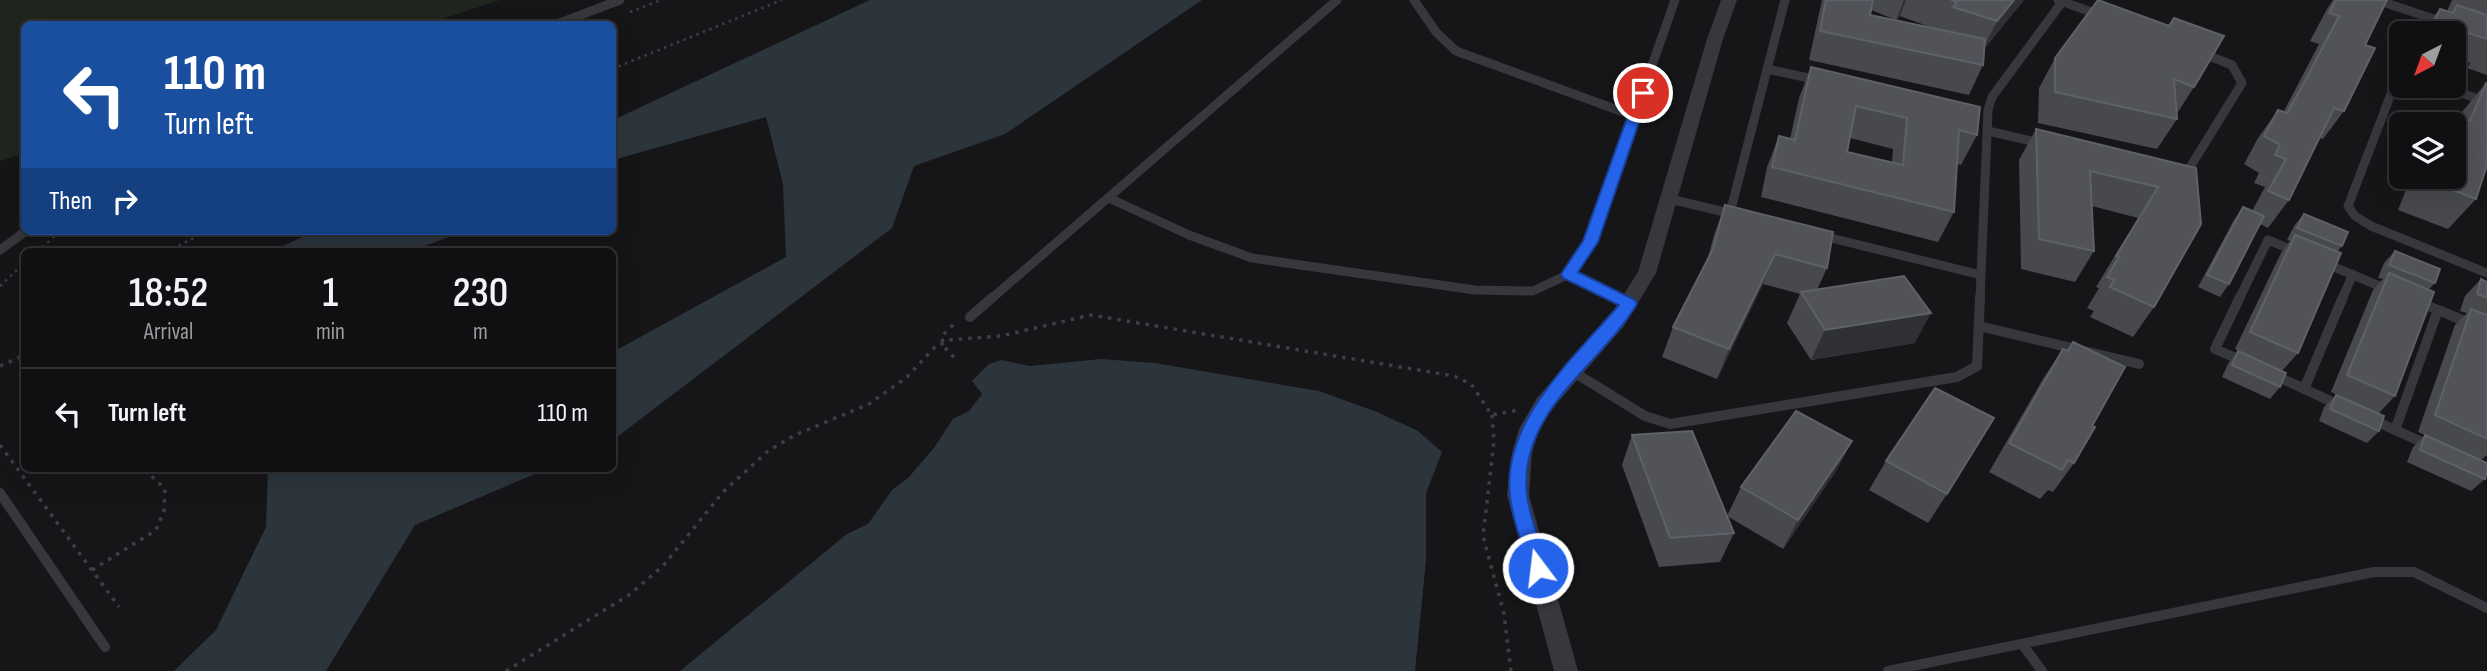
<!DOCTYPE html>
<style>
:root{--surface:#101012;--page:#1e1e20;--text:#f1f3f6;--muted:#9c9d9f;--line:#303032}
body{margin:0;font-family:"Sofia Sans Condensed",sans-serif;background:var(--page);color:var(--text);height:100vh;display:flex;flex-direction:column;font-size:26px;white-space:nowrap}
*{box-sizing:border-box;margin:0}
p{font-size:23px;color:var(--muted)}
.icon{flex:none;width:38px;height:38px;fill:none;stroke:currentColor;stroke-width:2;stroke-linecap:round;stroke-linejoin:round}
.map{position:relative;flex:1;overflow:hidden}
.details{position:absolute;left:21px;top:248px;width:595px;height:224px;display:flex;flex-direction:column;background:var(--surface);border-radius:10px;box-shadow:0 7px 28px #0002,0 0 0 2px var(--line)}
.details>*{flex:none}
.banner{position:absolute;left:21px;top:21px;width:595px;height:214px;border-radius:10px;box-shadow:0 7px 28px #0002,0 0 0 2px var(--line);background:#1a4fa0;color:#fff;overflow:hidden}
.needle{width:46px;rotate:221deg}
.controls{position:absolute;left:2389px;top:21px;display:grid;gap:14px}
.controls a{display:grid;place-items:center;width:77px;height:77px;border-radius:10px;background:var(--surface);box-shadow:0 7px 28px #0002,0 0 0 2px var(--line);font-size:35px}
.pin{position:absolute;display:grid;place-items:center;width:60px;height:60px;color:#fff;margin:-30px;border:4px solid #fff;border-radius:50%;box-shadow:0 2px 7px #0007}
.me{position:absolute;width:77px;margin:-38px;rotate:345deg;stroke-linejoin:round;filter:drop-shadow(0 0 5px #0008)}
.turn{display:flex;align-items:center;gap:24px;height:147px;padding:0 28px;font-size:32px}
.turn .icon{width:91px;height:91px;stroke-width:2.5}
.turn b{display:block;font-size:49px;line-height:60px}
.then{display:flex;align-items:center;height:66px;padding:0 28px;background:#0003;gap:14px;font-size:26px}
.eta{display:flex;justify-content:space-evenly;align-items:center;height:119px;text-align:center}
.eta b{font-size:42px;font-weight:600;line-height:49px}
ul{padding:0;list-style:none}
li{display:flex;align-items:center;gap:21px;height:91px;padding:0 28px;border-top:2px solid var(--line)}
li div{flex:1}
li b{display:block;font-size:26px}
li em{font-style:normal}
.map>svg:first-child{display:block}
.green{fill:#1e261f}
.water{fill:#2c353c}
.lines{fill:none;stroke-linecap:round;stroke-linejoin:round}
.path-far1{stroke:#3d3f44;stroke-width:2.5;stroke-dasharray:2.5 4.5;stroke-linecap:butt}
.path{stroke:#3d3f44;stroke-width:3.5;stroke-dasharray:3.5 6;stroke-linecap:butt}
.service-far1{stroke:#37383d;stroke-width:9}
.service{stroke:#37383d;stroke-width:10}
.minor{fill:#37383d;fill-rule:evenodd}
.wall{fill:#47494d;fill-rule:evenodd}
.shaded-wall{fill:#2f3033}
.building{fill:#525359;stroke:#5f6168;stroke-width:2;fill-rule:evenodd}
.route{fill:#2563eb;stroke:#184099;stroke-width:2}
</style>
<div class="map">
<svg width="2487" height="671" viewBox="0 0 2487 671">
<rect width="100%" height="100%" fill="#161618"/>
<path class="green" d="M0,0H500L427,24H24V153L0,161Z"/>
<g class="water">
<path d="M870,0H1202L1005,134L914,166L892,228L613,440V352L786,257L783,184L766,117L613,160V120Z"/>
<path d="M315,231H464L409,252H270Z"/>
<path d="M1101,359L1155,363L1319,391L1377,412L1418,431L1442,452L1426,493V560L1415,671H680L847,534L868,524L892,490L908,478L934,448L953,419L969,411L982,394L972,381L989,364L1001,360L1030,366Z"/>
<path d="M268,469H546L415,525L326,671H174L216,630L266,527Z"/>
</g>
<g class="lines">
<g class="path-far1">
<path d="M630,12L661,0"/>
<path d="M612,69L782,0"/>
<path d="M37,252L60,231"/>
<path d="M166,252L208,231"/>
<path d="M0,286L24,263"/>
</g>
<g class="path">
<path d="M954,357L947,351L941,337L955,323"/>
<path d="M0,366L24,355"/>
<path d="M1492,415L1494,441L1483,536L1504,614L1511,671"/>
<path d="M0,445L119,607"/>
<path d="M92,570L156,530L164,511L165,489L144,469"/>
<path d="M506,671L629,595L663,566L723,492L768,451L795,435L869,404L907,377L935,347L950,340L1001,336L1091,315L1454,376L1471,384L1492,415L1518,410"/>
</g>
<g class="service-far1">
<path d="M1414,0L1436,32L1456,51L1634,116"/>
<path d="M2058,0L2100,15"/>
<path d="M2377,0L2443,22"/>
<path d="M557,24L620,0"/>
<path d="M1767,69L1818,80"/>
<path d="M2401,80L2396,81L2348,206L2355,216L2371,226L2487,273"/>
<path d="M2442,86L2487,102"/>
<path d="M1988,131L2040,143"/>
<path d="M2184,177L2242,83L2232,65L2199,52"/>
<path d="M1109,198L1189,235L1252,258L1475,290L1533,291L1569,274L1590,242L1675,0"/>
<path d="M1670,199L1733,214"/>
<path d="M1730,213L1785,0"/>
<path d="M1819,235L1981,275"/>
<path d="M0,250L26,231"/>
<path d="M2322,262L2389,290"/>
<path d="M1569,274L1619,299"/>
<path d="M991,299L1337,0"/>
<path d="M1980,299L1988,110L1992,97L2062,2"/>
<path d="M2239,299L2268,240L2295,251"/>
<path d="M2342,299L2353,274"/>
</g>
<g class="service">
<path d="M1616,297L1629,304"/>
<path d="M2240,297L2215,349L2245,362"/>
<path d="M2419,302L2438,310"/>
<path d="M970,317L993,297"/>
<path d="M1979,326L2139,364"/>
<path d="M1572,371L1645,416L1670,424L1957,377L1977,366L1980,297"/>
<path d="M2272,374L2341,406"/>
<path d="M2304,389L2343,297"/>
<path d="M2371,419L2395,430"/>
<path d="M2431,446L2395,430L2438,310L2487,330"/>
<path d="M0,493L105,647"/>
<path d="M2022,644L2042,671"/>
<path d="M1888,671L2374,572H2414L2487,608"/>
</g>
<path class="minor" d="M1721,0H1737L1723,39L1656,273L1624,326L1551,410L1539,430L1532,453L1529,495L1578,671H1554L1507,495L1512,453L1519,429L1537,398L1610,316L1638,272L1707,39Z"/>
</g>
<g class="wall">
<path d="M1822,0H2024L1984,49L1983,65L1969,95L1809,60ZM1871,10L1896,20L1900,16L1933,28L1870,15Z"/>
<path d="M2098,0L2194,87L2176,115L2177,119L2157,149L2038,123L2039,88L2055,58Z"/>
<path d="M2333,0H2387L2365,45L2344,111L2323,139L2319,138L2289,200L2268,228L2260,224L2229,284L2220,297L2198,287L2234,220L2243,207L2252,211L2265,187L2254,183L2259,173L2244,164L2258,138L2278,110L2284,111L2319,44L2310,41L2327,9Z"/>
<path d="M2452,0H2487V75L2467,68L2470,63L2454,57V33H2421L2440,9L2447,11Z"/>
<path d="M1811,67L1977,135L1961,165L1957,164L1954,212L1938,242L1761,197L1767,167L1779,136L1790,139L1799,98ZM1850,138L1893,149L1892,162L1847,152Z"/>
<path d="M2486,83L2476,199L2448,229L2398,210L2411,177H2454V124H2441L2449,114L2459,117L2461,113Z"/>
<path d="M2036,129L2196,168L2154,307L2133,337L2090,317L2094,311L2087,308L2099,288L2096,287L2138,218L2092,206L2094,251L2075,282L2021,269L2019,160Z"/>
<path d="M1725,205L1827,268L1817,290L1915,343L1811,360L1787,323L1800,294L1763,284L1717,379L1662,357L1673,327L1707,261L1714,235Z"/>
<path d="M2304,214L2342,246L2337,252L2298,353L2282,371L2235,349L2281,253L2290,241L2287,240L2294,226Z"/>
<path d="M2395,251L2435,283L2428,290L2395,396L2378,414L2379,431L2367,443L2319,421L2324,407L2336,395L2358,405L2331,392L2373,290L2383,279L2378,278L2384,263Z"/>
<path d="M2481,279L2487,282V455L2481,460L2485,479L2471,491L2407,462L2413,447L2425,435L2418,432L2455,325L2467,313L2460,311L2465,296Z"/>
<path d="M2073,342L2092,426L2074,463L2053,492L2048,490L2040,499L1989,472L2043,379L2063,349L2067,351Z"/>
<path d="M2238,351L2280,387L2270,399L2222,377L2228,364Z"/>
<path d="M1632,435L1734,533L1720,562L1659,567L1622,465Z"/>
<path d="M1852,441L1836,471L1783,549L1727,516L1741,487Z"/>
<path d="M1886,461L1947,494L1928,523L1869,490Z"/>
</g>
<g class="shaded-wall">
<path d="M1904,0H1906L1900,16L1896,20Z"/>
<path d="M2014,0H2024L1982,51L1997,21Z"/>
<path d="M1775,254L1763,284L1717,379L1729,349Z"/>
<path d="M1931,313L1915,343L1811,360L1825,330Z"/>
<path d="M1852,441L1836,471L1783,549L1798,520Z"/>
</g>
<g class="building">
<path d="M1826,0H1873L1870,15L1985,39L1983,65L1820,31Z"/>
<path d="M1951,0H2014L1997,21L1953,7L1957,2Z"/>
<path d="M2098,0L2169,26L2174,18L2224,36L2194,87L2174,79L2177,119L2055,92V58Z"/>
<path d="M2336,0H2387L2365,45L2375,48L2344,111L2334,108L2289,200L2268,191L2286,159L2275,155L2280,145L2264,136L2278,110L2287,113L2304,83L2339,16L2329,13Z"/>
<path d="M2457,5L2487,15V39L2456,29L2454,34L2428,33L2440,9L2453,13Z"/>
<path d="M1811,67L1980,107L1977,135L1959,130L1954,212L1772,167L1779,136L1795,140ZM1856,106L1907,118L1903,165L1847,152Z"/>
<path d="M2486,83H2487V165L2476,199L2424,179L2425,177H2454V124H2445L2449,114L2470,121Z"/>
<path d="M2036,129L2196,168L2201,224L2154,307L2110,287L2114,280L2107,277L2119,257L2116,256L2158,187L2090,171L2094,251L2039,239Z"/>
<path d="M1725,205L1833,232L1827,268L1775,254L1729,349L1673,327L1713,249Z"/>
<path d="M2243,207L2264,216L2229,284L2207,275Z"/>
<path d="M2304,214L2348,232L2342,246L2297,228Z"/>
<path d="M2295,235L2341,253L2298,353L2250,332Z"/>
<path d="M2395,251L2440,269L2435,283L2389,265Z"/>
<path d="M2389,273L2434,292L2395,396L2347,375Z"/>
<path d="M1904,276L1931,313L1825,330L1801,292Z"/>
<path d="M2481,279L2487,282V298L2477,294Z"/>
<path d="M2471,309L2487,315V439L2435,415Z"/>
<path d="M2073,342L2125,367L2092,426L2095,427L2074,463L2068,460L2062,470L2009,443L2063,349L2068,351Z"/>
<path d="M2238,351L2286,373L2280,387L2232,365Z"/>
<path d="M1935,388L1994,418L1947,494L1886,461Z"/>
<path d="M2336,395L2384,416L2379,431L2330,409Z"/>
<path d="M1796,411L1852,441L1798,520L1741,487Z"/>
<path d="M1692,431L1734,533L1670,538L1632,435Z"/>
<path d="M2425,435L2487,463V471L2485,479L2420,450Z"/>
</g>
<path class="route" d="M1643,89L1649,93L1598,242L1578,272L1635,300L1637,304C1599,367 1518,411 1527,495C1530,519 1541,545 1548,568L1545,574L1538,576L1532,574L1529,568C1523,545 1512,520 1510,496C1501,421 1575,357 1619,305L1563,278L1561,274L1583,241L1636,93Z"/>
</svg>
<div class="controls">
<a><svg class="needle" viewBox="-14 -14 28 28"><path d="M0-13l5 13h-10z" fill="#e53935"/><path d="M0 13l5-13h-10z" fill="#9c9d9f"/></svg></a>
<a><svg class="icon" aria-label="layers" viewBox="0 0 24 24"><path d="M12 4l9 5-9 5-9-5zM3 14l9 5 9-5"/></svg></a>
</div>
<div class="pin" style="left:1643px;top:93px;background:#d93025"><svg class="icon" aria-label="arrive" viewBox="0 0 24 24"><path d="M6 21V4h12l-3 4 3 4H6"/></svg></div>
<svg class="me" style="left:1538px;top:568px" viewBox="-20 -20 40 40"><circle r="17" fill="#2563eb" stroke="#fff" stroke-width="3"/><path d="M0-11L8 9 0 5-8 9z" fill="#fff"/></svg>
<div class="banner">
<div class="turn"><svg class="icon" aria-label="left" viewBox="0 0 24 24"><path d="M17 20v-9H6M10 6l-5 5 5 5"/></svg><div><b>110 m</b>Turn left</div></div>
<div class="then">Then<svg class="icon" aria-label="right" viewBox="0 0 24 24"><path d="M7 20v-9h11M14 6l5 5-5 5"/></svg></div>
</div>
<section class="details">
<div class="eta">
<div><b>18:52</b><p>Arrival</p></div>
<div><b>1</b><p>min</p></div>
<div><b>230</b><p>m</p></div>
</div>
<ul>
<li><svg class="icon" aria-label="left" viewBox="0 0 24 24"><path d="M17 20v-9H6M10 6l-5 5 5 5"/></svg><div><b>Turn left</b></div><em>110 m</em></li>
</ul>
</section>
</div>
